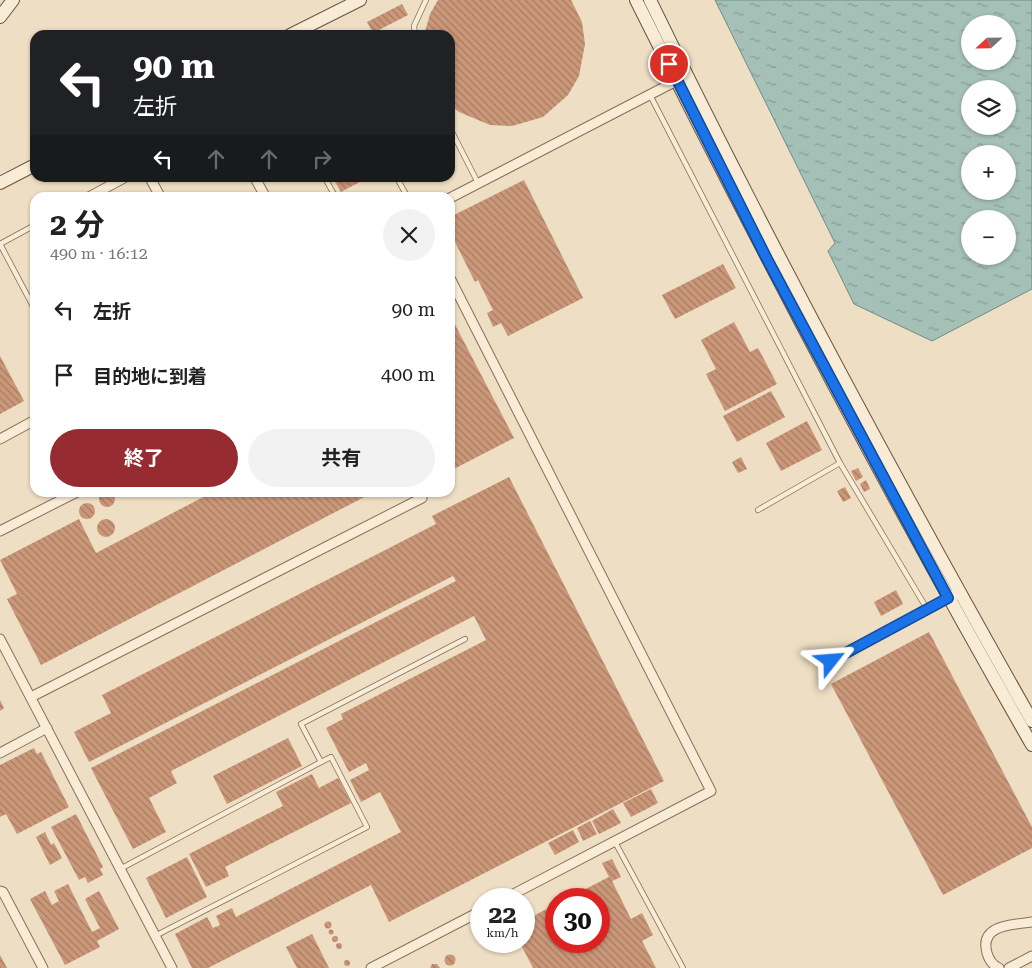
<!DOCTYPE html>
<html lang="ja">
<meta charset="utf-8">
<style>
:root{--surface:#fff;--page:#f2f2f2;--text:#222;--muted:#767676;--accent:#962b31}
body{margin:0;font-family:"Roboto Serif","Noto Sans JP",serif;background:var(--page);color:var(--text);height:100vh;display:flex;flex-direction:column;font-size:19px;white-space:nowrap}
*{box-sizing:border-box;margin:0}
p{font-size:16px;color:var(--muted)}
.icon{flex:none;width:28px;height:28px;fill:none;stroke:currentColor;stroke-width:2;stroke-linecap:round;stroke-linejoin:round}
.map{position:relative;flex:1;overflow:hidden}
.drawer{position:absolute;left:30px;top:192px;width:425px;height:305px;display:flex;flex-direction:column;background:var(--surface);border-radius:15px;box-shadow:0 1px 4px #0004}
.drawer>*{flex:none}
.top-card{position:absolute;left:30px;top:30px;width:425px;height:152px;border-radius:15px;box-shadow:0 1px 4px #0004;background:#202124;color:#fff;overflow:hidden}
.needle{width:32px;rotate:248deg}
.fabs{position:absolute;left:961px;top:15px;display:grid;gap:10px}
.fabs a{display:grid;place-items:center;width:55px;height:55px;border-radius:50%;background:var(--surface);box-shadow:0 1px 4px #0004;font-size:25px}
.speed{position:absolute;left:470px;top:888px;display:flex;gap:10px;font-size:25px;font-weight:700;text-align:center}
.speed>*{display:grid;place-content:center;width:65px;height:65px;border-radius:50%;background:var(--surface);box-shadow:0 1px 4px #0004;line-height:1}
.speed small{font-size:12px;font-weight:400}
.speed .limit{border:8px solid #d22;background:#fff;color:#111}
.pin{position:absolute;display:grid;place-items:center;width:42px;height:42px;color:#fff;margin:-21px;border:2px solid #fff;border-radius:50%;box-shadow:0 1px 5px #0007}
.me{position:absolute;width:55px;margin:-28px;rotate:62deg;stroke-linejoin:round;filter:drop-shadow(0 0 4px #0008)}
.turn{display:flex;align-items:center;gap:18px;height:105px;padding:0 20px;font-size:22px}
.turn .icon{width:65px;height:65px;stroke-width:2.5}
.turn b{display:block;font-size:35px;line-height:42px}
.lanes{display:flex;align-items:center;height:48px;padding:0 20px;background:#0003;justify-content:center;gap:25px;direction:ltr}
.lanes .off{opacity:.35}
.round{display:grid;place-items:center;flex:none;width:52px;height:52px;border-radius:26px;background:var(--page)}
.headline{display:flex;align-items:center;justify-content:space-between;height:85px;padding:0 20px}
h1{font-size:30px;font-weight:700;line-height:38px}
.cta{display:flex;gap:10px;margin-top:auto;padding:10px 20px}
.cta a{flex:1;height:58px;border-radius:30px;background:var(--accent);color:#fff;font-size:20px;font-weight:700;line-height:58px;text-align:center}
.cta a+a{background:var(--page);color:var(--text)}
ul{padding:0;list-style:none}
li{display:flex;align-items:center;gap:15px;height:65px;padding:0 20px}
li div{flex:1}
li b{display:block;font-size:19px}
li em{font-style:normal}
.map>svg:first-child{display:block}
.water{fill:url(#water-ripples);stroke:#6c8e84;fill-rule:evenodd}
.building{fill:url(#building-back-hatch)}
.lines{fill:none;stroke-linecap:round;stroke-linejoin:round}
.lane-casing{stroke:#87705a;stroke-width:6}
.street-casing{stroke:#87705a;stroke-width:11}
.secondary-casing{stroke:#69513d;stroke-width:14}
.lane{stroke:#f8ecd6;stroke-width:4.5}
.street{stroke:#f8ecd6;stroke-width:9}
.secondary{stroke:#f8ecd6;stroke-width:12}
.route-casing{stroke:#114b97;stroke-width:12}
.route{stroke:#1a73e8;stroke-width:9}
</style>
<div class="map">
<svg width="1032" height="968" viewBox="0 0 1032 968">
<defs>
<pattern id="water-ripples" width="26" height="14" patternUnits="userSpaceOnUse" patternTransform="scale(1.25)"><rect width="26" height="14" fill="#a5c0b7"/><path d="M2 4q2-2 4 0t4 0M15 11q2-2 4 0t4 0" fill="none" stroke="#879c94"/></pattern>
<pattern id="building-back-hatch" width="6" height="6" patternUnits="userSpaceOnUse" patternTransform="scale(1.25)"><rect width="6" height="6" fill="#cb9779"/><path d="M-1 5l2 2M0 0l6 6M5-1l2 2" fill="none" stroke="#a67b63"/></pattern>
</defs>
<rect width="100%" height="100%" fill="#eedec3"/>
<path class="water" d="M715,0H1032V289L932,341L854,304L828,251L835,243ZM970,24H1008V61H970ZM970,89H1008V126H970ZM970,154H1008V191H970ZM970,219H1008V256H970Z"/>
<g class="building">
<path d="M438,0H571L582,22L585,44L579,76L568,95L543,117L512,126L490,125L459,112L450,105V35H424L430,14Z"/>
<path d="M402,4L408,15L373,33L367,22Z"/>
<path d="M333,178H367L341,192Z"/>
<path d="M524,180L583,298L508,336L501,323L493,327L487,313L493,310L478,280L475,282L452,236L455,234L450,224V217Z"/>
<path d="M723,264L736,288L675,319L662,295Z"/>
<path d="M450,315L514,438L450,471Z"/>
<path d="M734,322L750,352L758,348L777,384L725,411L706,374L716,369L701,340Z"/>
<path d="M0,356L24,401L0,414Z"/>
<path d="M771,391L785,417L737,442L723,416Z"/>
<path d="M807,421L822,450L781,471L766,443Z"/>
<path d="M741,457L747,469L738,473L732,462Z"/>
<path d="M858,468L863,477L856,481L851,471Z"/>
<path d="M509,477L664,781L389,922L371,885L208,968H192L175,934L207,917L213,928L220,925L216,916L232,908L236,917L401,832L380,792L361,802L350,780L369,770L366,763L349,772L326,728L343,719L341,714L486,640L474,616L171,771L177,783L149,798L166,832L133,849L91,768L456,581L453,576L89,762L74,732L111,713L102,695L436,524L432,516Z"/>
<path d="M866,480L870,489L864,492L860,484Z"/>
<path d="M845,487L851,498L843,502L837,491Z"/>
<circle cx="107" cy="499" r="8"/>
<path d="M213,492H374L41,665L7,599L17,594L0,560L79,519L96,553Z"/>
<circle cx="87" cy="511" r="8"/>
<circle cx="106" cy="528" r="9"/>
<path d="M896,590L903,604L881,616L874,602Z"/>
<path d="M929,632L1032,827V848L943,895L831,684Z"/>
<path d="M0,700L4,708L0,711Z"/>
<path d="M288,738L302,766L227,804L213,776Z"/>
<path d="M34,748L37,754L41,752L69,807L17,834L6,814L0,817V765Z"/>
<path d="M312,774L319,788L338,778L351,803L225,867L229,876L206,887L189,854L283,806L276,792Z"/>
<path d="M651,789L658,803L631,817L623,803Z"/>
<path d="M613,809L621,823L599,834L592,821Z"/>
<path d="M76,814L103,867L100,869L103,875L88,883L85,877L79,880L51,827Z"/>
<path d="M590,821L597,834L583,841L577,828Z"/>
<path d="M573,830L579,842L555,855L548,843Z"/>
<path d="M45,832L51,845L54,843L62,858L50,865L36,837Z"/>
<path d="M187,857L207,897L166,918L146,878Z"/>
<path d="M612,859L621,877L612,881L631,919L642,913L653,935L642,941L656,968H533L519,941H524V921L556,904V941H599V899H566L609,877L602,863Z"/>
<path d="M68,884L92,932L100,928L85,899L99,891L119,929L97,941L100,947L65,965L30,899L45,891L52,905L59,901L54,891Z"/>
<circle cx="328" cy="925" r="3.5"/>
<circle cx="331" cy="932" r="2.5"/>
<path d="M312,934L329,968H297L286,947Z"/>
<circle cx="335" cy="939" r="3"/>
<circle cx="339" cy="946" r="3"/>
<circle cx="450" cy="960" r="5.5"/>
<path d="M0,955L7,968H0Z"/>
<circle cx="347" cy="963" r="3"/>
<path d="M432,964H437L440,968H430Z"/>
</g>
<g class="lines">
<g class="lane-casing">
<g id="lane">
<path d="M415,35L414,26L426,0"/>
<path d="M650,95L840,463L927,609"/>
<path d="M450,128L478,183"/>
<path d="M325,178L336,198"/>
<path d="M397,178L408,198"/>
<path d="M0,244L35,310"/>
<path d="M0,244L35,225"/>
<path d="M758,510L840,463"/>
<path d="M615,842L683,968"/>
<path d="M120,869L321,762L301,724L465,639"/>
<path d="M155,936L367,827L331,757L321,762"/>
</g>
</g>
<g class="street-casing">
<g id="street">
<path d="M150,178L161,198"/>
<path d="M255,178L266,198"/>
<path d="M87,198L124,178"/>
<path d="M450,198L680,79"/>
<path d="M450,278L711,791L504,899"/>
<path d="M0,439L35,420"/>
<path d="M0,531L77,492"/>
<path d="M0,639L172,968"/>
<path d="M831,661L954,595"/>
<path d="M31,697L422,498L419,492"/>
<path d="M0,753L47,728"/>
<path d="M0,891L3,892L43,968"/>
<path d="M371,968L481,911"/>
<path d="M999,968C992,965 989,960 987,953C979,924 1013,925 1032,922"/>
<path d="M1009,968L1032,956"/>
</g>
</g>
<g class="secondary-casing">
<g id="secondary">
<path d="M636,0C762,252 892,501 1032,745"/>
<path d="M650,0C769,245 898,484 1032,721"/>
<path d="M0,17L13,0"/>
<path d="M290,35L360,0"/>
<path d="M0,183L35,165"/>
</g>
</g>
<use href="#lane" class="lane"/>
<use href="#street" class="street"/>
<use href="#secondary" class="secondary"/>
</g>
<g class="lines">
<g class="route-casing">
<path id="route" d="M669,64L767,259L948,598L831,661"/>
</g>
<use href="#route" class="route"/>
</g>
</svg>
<div class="fabs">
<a><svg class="needle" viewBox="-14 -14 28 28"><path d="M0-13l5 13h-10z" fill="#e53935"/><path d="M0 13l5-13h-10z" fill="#767676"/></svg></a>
<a><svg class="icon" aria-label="layers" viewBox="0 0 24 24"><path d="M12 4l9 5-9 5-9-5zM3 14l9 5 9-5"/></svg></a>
<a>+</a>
<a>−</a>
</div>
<div class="speed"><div>22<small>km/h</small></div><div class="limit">30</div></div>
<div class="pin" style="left:669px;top:64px;background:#d93025"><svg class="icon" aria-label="arrive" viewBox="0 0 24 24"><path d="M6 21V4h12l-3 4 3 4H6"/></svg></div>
<svg class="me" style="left:831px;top:661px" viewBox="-20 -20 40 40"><path d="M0-17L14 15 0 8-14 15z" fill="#1a73e8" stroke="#fff" stroke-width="4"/></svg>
<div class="top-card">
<div class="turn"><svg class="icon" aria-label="left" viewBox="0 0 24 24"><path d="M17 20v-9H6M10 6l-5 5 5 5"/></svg><div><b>90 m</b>左折</div></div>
<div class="lanes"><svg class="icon" aria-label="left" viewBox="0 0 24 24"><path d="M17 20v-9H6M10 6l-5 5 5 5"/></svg><svg class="icon off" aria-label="ahead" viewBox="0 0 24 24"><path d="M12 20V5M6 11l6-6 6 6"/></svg><svg class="icon off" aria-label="ahead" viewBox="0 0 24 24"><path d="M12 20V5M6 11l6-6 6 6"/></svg><svg class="icon off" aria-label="right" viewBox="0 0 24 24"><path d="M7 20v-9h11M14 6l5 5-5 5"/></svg></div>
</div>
<section class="drawer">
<div class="headline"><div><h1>2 分</h1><p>490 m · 16:12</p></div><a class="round"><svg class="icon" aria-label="close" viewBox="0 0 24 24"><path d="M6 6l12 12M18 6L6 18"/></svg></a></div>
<ul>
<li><svg class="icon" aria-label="left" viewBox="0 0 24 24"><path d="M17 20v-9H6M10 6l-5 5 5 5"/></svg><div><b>左折</b></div><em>90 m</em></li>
<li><svg class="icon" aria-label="arrive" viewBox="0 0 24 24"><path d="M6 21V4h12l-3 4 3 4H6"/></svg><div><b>目的地に到着</b></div><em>400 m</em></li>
</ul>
<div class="cta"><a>終了</a><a>共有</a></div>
</section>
</div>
